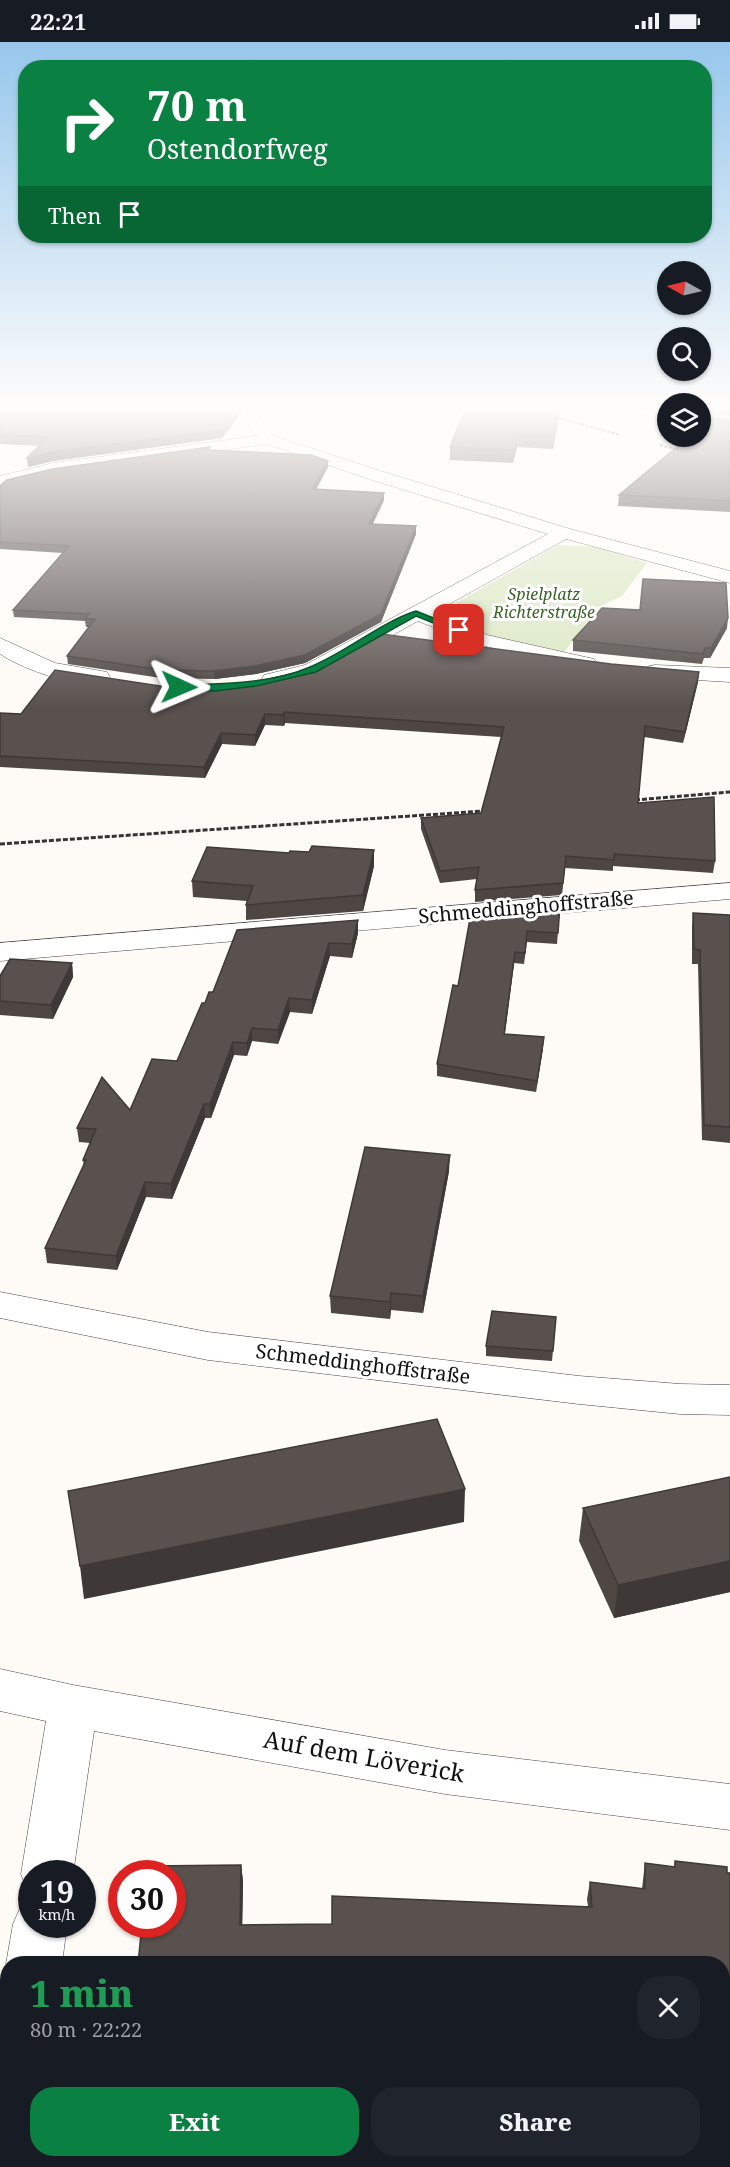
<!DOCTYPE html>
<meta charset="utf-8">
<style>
:root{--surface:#171b24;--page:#20242c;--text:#f1f3f6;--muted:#9ea1a6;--accent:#0b8043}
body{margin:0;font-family:"Noto Serif",serif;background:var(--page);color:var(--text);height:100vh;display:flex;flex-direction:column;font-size:22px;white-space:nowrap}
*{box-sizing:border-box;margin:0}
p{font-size:20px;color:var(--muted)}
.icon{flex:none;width:33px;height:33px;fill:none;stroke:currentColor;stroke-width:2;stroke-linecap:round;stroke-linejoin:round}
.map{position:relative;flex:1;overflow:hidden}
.side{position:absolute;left:0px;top:1914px;width:730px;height:212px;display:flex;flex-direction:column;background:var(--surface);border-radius:24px 24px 0 0;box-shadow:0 2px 4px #0004}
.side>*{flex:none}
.guide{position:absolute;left:18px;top:18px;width:694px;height:183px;border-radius:24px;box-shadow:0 2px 4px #0004;background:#0b8043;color:#fff;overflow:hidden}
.needle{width:39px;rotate:278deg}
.controls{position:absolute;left:657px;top:219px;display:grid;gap:12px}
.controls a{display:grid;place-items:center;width:54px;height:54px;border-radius:50%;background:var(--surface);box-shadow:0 2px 4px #0004;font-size:30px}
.speed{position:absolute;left:18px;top:1818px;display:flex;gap:12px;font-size:30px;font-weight:700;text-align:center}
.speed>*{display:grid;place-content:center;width:78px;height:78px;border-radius:50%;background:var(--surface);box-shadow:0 2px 4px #0004;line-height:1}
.speed small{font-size:15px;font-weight:400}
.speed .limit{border:9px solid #d22;background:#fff;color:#111}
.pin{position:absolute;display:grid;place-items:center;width:51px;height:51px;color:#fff;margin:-26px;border-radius:12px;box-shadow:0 3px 9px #0006}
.me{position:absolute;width:66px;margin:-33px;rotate:91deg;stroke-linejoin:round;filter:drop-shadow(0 0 4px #0008)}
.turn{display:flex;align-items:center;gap:21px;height:126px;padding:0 30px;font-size:27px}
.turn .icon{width:78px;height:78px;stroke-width:2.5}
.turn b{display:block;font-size:42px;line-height:51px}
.then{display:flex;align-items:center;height:57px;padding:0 30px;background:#0003;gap:12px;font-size:22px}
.round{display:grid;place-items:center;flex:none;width:63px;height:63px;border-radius:24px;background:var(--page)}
.overview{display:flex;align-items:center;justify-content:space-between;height:102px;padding:0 30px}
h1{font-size:36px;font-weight:800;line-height:45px;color:#1e9e55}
.action{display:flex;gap:12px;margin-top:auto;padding:12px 30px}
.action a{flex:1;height:69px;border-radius:24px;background:var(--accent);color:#fff;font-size:24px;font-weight:800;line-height:69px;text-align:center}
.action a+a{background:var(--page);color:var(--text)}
.status{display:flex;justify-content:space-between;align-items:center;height:42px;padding:0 30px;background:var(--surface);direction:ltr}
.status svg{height:16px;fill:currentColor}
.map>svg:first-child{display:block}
.green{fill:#d9e7c1}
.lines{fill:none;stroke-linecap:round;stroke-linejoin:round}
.street-casing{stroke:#444;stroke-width:1}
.path-far1{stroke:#333;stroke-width:2;stroke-dasharray:3 1.5;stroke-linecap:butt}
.path{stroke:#333;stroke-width:3;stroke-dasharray:5 2;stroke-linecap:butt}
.street{fill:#fff;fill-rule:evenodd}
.wall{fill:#4d4643}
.shaded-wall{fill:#3e3937}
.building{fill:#59514e;stroke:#3e3937;stroke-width:1.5}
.route{fill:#0b8043;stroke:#07532c;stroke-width:1.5}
.labels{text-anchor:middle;stroke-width:6;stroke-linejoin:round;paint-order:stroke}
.far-park-label{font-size:16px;font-style:italic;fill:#3a6426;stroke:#fff}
.street-label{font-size:20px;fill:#111;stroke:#fff}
.near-street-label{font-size:24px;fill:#111;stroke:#fff}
</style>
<div class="status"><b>22:21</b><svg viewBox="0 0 49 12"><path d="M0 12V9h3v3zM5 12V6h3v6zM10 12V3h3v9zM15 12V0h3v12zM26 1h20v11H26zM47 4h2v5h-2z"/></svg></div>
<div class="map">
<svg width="730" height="2125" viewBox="0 0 730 2125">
<rect width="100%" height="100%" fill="#fefbf6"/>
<path class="green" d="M558,503L597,505L647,521L622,554L598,565L563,612L485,594L433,574Z"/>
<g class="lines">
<g class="street-casing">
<g id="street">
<path d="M240,368H255L257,374L274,394L384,430L570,487L730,529V541L566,497L433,571L487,593L594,617L597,622L594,627L586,629L473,601L418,579L321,633L272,645L264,643L261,638L264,633L305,623L548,492L372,438L267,402L53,431L0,444V434L53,421L257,394L242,375Z"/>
<path d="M631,368H668V377L639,373Z"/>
<path d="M700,372L730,376V386L700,382Z"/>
<path d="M0,596L55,621L107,630L110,635L107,640C78,647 24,628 0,612Z"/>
<path d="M655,623L730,626V640L647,635L644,630L647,625Z"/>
<path d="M730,841V857L0,919V901Z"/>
<path d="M0,1250L208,1290L579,1334L680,1342L730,1343V1373L680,1372L579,1362L208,1318L0,1276Z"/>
<path d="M0,1627L73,1643L445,1708L730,1742V1788L445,1752L94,1689L73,1832H32V1851L28,1850L21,1832L46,1679L0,1669Z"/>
<path d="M32,1859V1882H67L62,1922H8V1924L6,1922L13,1882L21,1864Z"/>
<path d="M8,2063V2118H34L33,2125H0V2067Z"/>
</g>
</g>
<g class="path-far1">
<path d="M555,375L620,393"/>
<path d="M660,403L678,408"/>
</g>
<g class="path">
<path d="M635,758L730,750"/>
<path d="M0,802L484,769"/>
</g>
<use href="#street" class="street"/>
</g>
<g class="wall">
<path d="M0,368H239V374L222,396L53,419L28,425L39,404L0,402Z"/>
<path d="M465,368H560L553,407L517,405L513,421L450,418V405Z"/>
<path d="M700,368H730V374L700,371Z"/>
<path d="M730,378V470L618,464L619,453Z"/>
<path d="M210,408L328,419V425L316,448L384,458L372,483L416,484V492L381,580L305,621L256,632L215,637L161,636L68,622L67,614L89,585H86L85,579L14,575L13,568L63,511L0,507V444Z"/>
<path d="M727,586L710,616H704L702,622L573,609V598Z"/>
<path d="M611,622L699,630L698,640L683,701L644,695L638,761L715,819L713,831L613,824V829L565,826L562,853L475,860V848L477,837L440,841L421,787V776L481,771L501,695L285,681L284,684L265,683L255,704L222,702L205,736L0,725V671L21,672L160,644L215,645Z"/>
<path d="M374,808V824L363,869L246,878V863L247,859L193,855L192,839L289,811Z"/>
<path d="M560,863L557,902L527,900L524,922L514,921L505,992L543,1006L536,1050L437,1034V1022L458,944Z"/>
<path d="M693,871L730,873V1101L702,1098L698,922H692V885Z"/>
<path d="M237,888L358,891L352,916L330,914L312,972L290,970L278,1002L252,999L247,1014L234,1013L211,1076H205L172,1157L146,1155L117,1228L47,1221L45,1206L84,1124L83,1118L90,1101L79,1100L77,1086L130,1068L177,1019L205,961L213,950Z"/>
<path d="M72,921L73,935L53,977L0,973V934Z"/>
<path d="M449,1129L423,1271L391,1268L390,1277L331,1271L330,1254Z"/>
<path d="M556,1275L552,1319L486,1314V1304Z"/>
<path d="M730,1435V1550L614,1576L579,1499L583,1466Z"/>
<path d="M675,1819L730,1831V1958L727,1969L723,1968V1922H138L241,1823L243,1839L242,1883L332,1882L588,1864L587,1857L590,1840L642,1847L643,1838L645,1821L674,1825Z"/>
<path d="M444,2118H490L489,2125L444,2124Z"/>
<path d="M639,2118H723L730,2125H640Z"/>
</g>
<g class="shaded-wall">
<path d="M237,368H239V374L222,396L53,419L28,425L27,416Z"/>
<path d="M559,368H560L553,407L554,393Z"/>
<path d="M518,392L517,405L513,421L514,408Z"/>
<path d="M328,419V425L312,454V447Z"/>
<path d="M384,451V458L369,490V482Z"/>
<path d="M416,484V492L381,580L305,621L256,632L215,637L214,629Z"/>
<path d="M728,576L727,586L710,616L711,606Z"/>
<path d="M699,630L698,640L683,701L685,690Z"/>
<path d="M284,670L285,681L284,684L283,673Z"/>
<path d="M265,672V683L255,704V693Z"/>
<path d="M221,691L222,702L205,736L204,725Z"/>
<path d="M374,808V824L363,869V853Z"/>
<path d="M358,878V891L352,916V902Z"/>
<path d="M329,901L330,914L312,972V958Z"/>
<path d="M515,910L514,921L503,1003L504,992Z"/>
<path d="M72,921L73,935L53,977L51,963Z"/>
<path d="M289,956L290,970L278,1002V988Z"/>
<path d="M252,986V999L247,1014V1001Z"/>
<path d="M544,995L543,1006L536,1050L537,1039Z"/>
<path d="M233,1000L234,1013L211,1076L210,1062Z"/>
<path d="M204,1062L205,1076L172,1157L171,1142Z"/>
<path d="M450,1113L449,1129L423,1271V1254Z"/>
<path d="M145,1140L146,1155L117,1228L116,1214Z"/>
<path d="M391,1251V1268L390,1277V1260Z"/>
<path d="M465,1447L464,1480L84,1557L80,1524Z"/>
<path d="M730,1519V1550L614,1576L618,1543Z"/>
<path d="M241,1823L243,1839L242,1899L240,1883Z"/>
</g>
<g class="building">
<path d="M0,368H237L222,388L52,410L27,416L48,395L0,393Z"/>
<path d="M465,368H559L554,393L518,392L514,408L450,405Z"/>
<path d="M713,376L730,378V459L619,453L690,394H700V386Z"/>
<path d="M210,405L208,408L311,413L328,419L312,447L384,451L369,482L416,484L381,572L305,613L255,624L214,629L161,628L67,614L95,577H85L89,572L13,568L69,504L0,500V444L7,438L53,427Z"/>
<path d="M643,537L726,541L728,576L711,606H705L703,612L573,598L602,566L640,568Z"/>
<path d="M381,592L611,622L699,630L685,690L645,684L638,761L714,755L715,819L614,812V818L566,814L563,841L475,848L479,825L440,829L421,776L481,771L504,685L284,670L283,673L265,672L255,693L221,691L204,725L0,714V671L21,672L55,628L160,644L215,645L256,640L321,625Z"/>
<path d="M312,804L374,808L363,853L246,863L253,844L192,839L207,805L289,811L290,809L309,810Z"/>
<path d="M560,863L558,891L527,889L525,911L515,910L504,992L544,995L537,1039L437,1022L453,943L458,944L471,871Z"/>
<path d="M693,871L730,873V1085L704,1083L700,908L694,907Z"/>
<path d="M358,878L352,902L329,901L312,958L289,956L278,988L252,986L247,1001L233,1000L210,1062H204L171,1142L145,1140L116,1214L45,1206L86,1118H83L96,1087L77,1086L102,1035L130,1068L152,1017L177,1019L202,961H205L209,950H213L237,888Z"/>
<path d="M10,917L72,921L51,963L0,959V934Z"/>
<path d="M365,1105L450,1113L423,1254L391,1251L390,1260L330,1254Z"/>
<path d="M492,1269L556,1275L553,1309L486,1304Z"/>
<path d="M437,1377L465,1447L80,1524L68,1449Z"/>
<path d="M730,1435V1519L618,1543L583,1466Z"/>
<path d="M675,1819L727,1825V1831H730V1952L723,1951V1922H571L530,1917V1922H138L142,1882H172V1832H147V1824L241,1823L240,1883L332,1882V1854L592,1865L590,1840L645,1847V1821L675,1825Z"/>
<path d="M723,2095H730V2125H646L645,2118H723Z"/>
<path d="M119,2118H268L267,2125H118Z"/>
</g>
<linearGradient id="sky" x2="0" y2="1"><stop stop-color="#97c7ec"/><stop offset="0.55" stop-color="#fffdfb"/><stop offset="1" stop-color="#fffdfb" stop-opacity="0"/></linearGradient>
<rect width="730" height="665" fill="url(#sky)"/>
<path class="route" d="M416,569L463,588L456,590L416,574L316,630L256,644L215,649L179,648L174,645L179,642C218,643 274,641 310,625C347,610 379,581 416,569Z"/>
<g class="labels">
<g class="far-park-label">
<text x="544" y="558">Spielplatz<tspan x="544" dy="18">Richterstraße</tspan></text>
</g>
<g class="street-label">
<text transform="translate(526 865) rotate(-5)" y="7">Schmeddinghoffstraße</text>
<text transform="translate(363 1322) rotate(7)" y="7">Schmeddinghoffstraße</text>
</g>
<g class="near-street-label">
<text transform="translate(364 1715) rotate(10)" y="8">Auf dem Löverick</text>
</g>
</g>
</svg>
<div class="controls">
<a><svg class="needle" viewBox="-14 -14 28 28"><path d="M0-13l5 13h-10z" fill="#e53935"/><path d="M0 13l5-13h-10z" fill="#9ea1a6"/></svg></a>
<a><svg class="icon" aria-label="search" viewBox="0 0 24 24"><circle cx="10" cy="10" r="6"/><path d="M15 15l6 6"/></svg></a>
<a><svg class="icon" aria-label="layers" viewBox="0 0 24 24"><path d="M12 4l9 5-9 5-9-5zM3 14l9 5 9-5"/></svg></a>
</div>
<div class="speed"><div>19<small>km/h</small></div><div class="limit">30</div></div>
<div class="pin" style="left:459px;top:588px;background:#d93025"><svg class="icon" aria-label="arrive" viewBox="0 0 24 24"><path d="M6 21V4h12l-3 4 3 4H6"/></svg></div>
<svg class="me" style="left:179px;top:645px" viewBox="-20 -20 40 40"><path d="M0-17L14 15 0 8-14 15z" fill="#0b8043" stroke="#fff" stroke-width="4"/></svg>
<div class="guide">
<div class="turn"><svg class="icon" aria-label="right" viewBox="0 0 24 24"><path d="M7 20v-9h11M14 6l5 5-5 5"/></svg><div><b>70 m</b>Ostendorfweg</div></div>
<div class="then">Then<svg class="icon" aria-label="arrive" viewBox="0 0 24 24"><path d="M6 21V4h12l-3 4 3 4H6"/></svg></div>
</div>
<section class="side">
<div class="overview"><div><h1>1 min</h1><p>80 m · 22:22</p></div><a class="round"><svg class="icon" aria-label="close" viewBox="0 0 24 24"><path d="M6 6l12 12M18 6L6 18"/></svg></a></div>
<div class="action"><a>Exit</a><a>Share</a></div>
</section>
</div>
